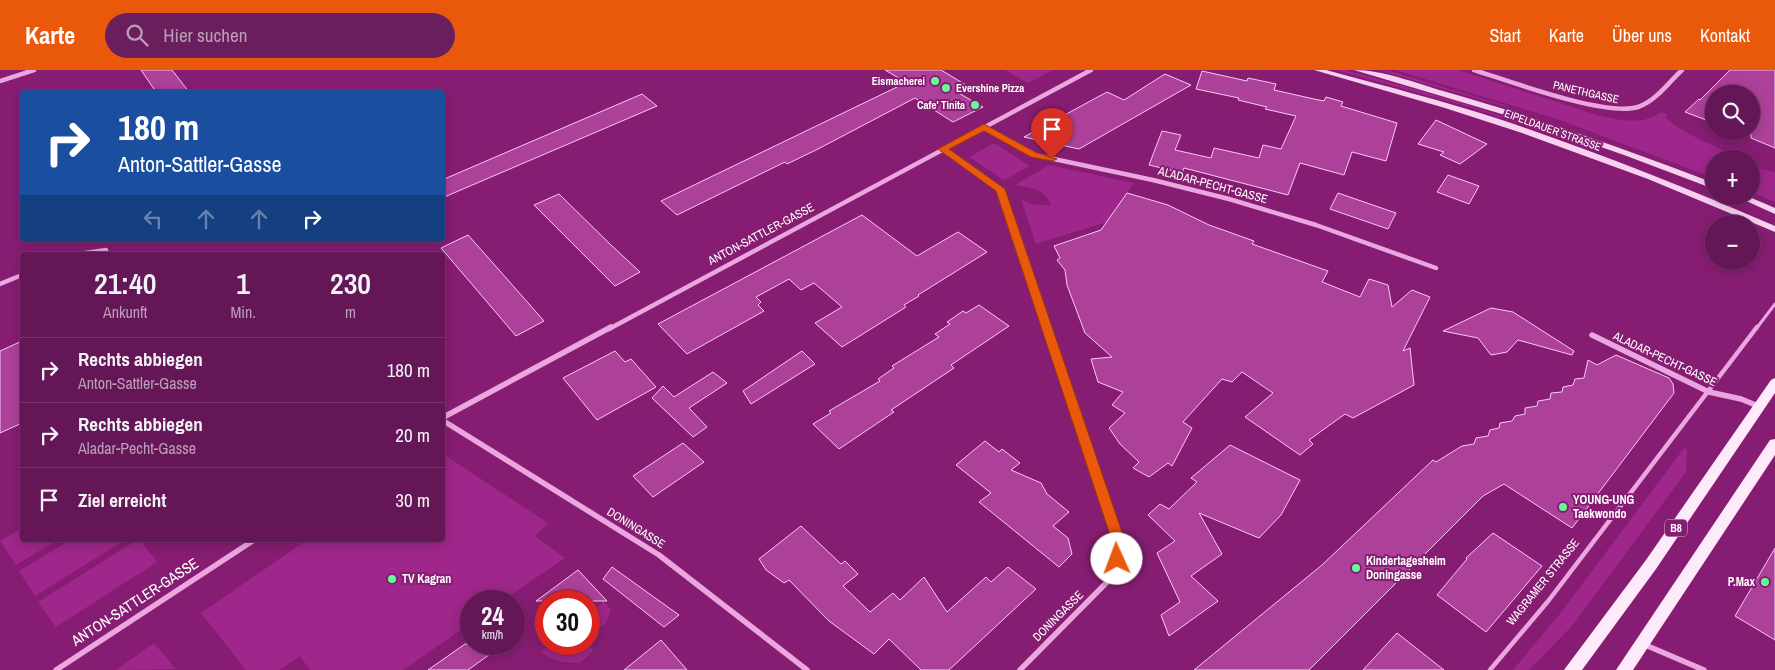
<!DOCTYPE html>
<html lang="de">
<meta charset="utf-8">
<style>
:root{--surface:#641656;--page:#6a1f5c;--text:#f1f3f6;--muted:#bb9fb9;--line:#78356c;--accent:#ea580c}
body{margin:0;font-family:"Archivo Narrow",sans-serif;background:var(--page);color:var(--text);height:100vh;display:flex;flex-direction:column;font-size:19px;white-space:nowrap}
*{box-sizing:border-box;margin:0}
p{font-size:16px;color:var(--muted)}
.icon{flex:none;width:28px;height:28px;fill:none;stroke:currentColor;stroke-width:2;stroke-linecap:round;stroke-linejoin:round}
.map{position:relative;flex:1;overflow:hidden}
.panel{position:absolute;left:20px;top:182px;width:425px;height:290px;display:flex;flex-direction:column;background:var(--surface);border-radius:5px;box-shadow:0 2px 12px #0003,0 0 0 1px var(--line)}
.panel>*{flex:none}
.guide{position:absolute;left:20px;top:20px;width:425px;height:152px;border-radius:5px;box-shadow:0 2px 12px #0003,0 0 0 1px var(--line);background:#1a4fa0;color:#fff;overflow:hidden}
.fabs{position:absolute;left:1705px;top:15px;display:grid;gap:10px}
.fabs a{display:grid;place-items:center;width:55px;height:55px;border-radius:50%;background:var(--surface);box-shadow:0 2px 12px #0003,0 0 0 1px var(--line);font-size:25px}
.speed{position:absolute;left:460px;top:520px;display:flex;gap:10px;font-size:25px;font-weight:700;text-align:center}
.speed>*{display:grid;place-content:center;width:65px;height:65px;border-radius:50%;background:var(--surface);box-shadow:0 2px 12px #0003,0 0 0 1px var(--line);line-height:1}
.speed small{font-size:12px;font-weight:400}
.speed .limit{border:8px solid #d22;background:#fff;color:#111}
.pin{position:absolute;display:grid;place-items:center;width:42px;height:42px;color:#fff;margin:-51px -21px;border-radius:50% 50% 50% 0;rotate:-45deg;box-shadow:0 0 5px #0007}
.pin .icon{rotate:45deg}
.me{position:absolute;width:55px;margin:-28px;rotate:358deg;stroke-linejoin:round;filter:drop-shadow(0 0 4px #0008)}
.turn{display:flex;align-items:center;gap:18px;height:105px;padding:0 15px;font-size:22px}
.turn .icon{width:65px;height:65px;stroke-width:2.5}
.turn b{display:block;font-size:35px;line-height:42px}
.lanes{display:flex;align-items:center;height:48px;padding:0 15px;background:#0003;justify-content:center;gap:25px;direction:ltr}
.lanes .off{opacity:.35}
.eta{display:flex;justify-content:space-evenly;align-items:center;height:85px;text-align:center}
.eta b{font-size:30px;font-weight:600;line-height:35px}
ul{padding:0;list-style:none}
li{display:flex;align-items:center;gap:15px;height:65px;padding:0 15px;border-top:1px solid var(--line)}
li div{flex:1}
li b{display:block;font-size:19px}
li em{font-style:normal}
header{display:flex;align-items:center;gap:30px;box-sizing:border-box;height:70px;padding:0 25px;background:var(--accent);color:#fff}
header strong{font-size:24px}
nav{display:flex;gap:28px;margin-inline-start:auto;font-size:18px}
.search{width:350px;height:45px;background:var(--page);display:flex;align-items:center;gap:12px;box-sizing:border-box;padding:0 18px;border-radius:28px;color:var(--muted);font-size:19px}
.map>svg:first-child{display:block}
.green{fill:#9f268a}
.building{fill:#ad419a;stroke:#f8caf0}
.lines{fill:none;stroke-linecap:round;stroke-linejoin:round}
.lane-far1{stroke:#eba6df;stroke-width:3}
.lane{stroke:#eba6df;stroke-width:4.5}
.street-far1{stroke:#eba6df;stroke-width:4.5}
.street{stroke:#eba6df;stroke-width:5.5}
.secondary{fill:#f8d1f1;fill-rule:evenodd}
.primary{fill:#feeafa;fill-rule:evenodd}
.route{fill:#ea580c;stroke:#983908}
.poi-dot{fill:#64fb97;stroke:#861d72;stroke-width:2}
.labels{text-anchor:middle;stroke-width:4;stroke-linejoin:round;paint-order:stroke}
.far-poi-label{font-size:11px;font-weight:bold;fill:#fff;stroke:#861d72;text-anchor:end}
.far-street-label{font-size:11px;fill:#fff;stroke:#861d72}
.shield{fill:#861d72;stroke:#dbbbd5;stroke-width:1}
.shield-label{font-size:11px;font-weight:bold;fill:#fff}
.street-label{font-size:12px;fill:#fff;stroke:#861d72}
.poi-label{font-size:12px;font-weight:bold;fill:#fff;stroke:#861d72;text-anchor:start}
.near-street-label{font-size:15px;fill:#fff;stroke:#861d72}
</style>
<header>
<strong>Karte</strong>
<div class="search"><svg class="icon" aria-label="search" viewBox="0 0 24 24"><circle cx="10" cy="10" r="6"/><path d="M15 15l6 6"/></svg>Hier suchen</div>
<nav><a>Start</a><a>Karte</a><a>Über uns</a><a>Kontakt</a></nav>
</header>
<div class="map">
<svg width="1775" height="600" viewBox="0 0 1775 600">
<rect width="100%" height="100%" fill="#861d72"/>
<g class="green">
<path d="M1005,0H1053L1028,13Z"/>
<path d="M1336,0H1344L1375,8L1465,34L1583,73H1574L1473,38Z"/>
<path d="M1378,0L1390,1L1507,36L1506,37Z"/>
<path d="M1395,0H1458L1597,45C1617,50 1644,56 1661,42L1667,44L1666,48C1687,67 1715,74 1738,89L1711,87L1714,89V108L1557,49Z"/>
<path d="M994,73L999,76L1030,96L1004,110L969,87Z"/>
<path d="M1049,95L1134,113L1107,152L1036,174L1021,129L1031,134L1051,136C1047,119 1030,117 1015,115Z"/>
<path d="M1751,96L1775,102V132L1751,122Z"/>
<path d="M1684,378L1687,380L1686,402L1572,556L1529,600H1513L1559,545Z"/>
<path d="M443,384L548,453L535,466L565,488L502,531H471V553L403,600H310L300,586L280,600H246L201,543L307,470H442Z"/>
<path d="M22,458V470H57L16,495L0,471Z"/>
<path d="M70,470H125L35,526L19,501Z"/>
<path d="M137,470H140L157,492L56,557L38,532Z"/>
<path d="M604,531L611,540L604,556L597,557L589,566V543Z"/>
<path d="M154,573L176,599L116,600Z"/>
<path d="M550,574H589L593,581L580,593C564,593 554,591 540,582Z"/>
</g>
<g class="building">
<path d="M141,0H172L189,22H156Z"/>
<path d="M885,0H941L966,15L955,21L983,37L953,52L915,28L818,79L787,94L785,92L677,145L661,131L897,17L893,14L902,10Z"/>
<path d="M1730,0H1775V78L1751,68V24H1714V53L1685,42L1699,29L1700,30Z"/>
<path d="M1202,1L1247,11L1248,8L1276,14L1274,20L1314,29L1324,31L1326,27L1343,32L1341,36L1397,53L1386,91L1352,82L1344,105L1300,93L1288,125L1184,98L1182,103L1149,95L1162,61L1181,65L1175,80L1211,88L1214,78L1259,88L1263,75L1281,79L1296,46L1265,39L1267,37L1238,30L1239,28L1196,19Z"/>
<path d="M1165,4L1191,15L1079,79L1024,67L1107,22L1124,30Z"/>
<path d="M642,24L657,36L442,128V110Z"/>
<path d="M1436,50L1487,74L1460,94L1440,85L1444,82L1418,74Z"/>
<path d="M1448,105L1479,116L1469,134L1437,122Z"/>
<path d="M1127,123L1168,135L1209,155L1254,171L1252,174L1328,201L1322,212L1360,227L1369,209L1388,215L1392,237L1412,220L1430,227L1403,281L1410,278L1414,315L1353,348L1345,344L1309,370L1313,374L1300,385L1245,347L1273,323L1242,302L1232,312L1222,309L1183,352L1192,358L1172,396L1168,393L1149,407L1133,398L1139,392L1120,374L1109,358L1125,343L1112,335L1123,322L1098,312L1091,289L1112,287L1085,263L1067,215L1065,200L1057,190L1060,188L1054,176L1101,160Z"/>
<path d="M1338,123L1396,143L1388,159L1330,139Z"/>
<path d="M559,124L611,175L640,202L615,216L534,135Z"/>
<path d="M862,145L917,186L958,162L987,182L918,225L919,226L904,235L906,237L842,277L815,253L842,237L814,213L801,220L789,209L756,227L761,232L758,235L764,241L687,284L658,254Z"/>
<path d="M468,165L492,192L544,251L516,266L441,178Z"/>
<path d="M979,235L1009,256L951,295L954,298L891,340L894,342L839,379L813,354L831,343L829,341L880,311L878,309L894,298L892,296L939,267L935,264L950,254L947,252L963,241L966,243Z"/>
<path d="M1491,238L1513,242L1574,281L1572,285L1518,270L1507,282L1491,285L1478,268L1443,261Z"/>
<path d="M22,271V353L0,363V281Z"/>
<path d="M615,281L625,292L631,289L656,317L597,350L563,308Z"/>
<path d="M802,281L815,294L751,334L743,321Z"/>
<path d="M1616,285L1669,308L1673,314L1674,323L1572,458L1504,414L1483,426L1309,600H1194L1322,495L1433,390L1436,392L1462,376L1474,374L1476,368L1488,366L1490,360L1499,358L1500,353L1512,351L1515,346L1525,344V338L1537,336L1538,331L1550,329L1551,323L1562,322L1563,317L1573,315L1575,309L1584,308L1588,290L1597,295Z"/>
<path d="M713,302L727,313L689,338L707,357L693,367L652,328L663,316L674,327Z"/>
<path d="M985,371L999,382L1002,379L1020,393L1011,400L1041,413L1047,424L1069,442L1053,456L1068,468L1072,484L1059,497L979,432L991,423L956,395Z"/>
<path d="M683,373L704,392L653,427L633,406Z"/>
<path d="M1230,375L1300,410L1281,445L1259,468L1199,443L1222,484L1191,506L1218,531L1169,566L1161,545L1180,532L1157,483L1175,471L1148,445L1160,434L1169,439L1197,412L1191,408Z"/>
<path d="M801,456L841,494L845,491L858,504L843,516L870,542L893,523L900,530L924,507L947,542L986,507L991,512L1008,497L1036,519L949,600H921L889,569L874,584L829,551L789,510L784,513L766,500L759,489Z"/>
<path d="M1493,463L1542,496L1486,562L1437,525L1467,489L1466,488Z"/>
<path d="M1775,478V570L1735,546Z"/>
<path d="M612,497L679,545L664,557L603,509Z"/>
<path d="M578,500L607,531H536Z"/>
<path d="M1397,563L1444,600H1363Z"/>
<path d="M661,570L687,600H624Z"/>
<path d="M465,574H504L468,600H428Z"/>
</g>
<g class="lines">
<path class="lane-far1" d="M1756,259L1775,234"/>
<path class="lane" d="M1490,600L1549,530L1757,257"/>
<g class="street-far1">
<path d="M1474,0C1509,11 1606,47 1638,37C1656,31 1669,12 1682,0"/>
<path d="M0,11L34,0"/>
<path d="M984,57L1035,85L1153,110L1229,129L1316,155L1436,198"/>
<path d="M943,79L1001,119L1047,259"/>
<path d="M72,185L106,180"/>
<path d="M0,214L22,205"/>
<path d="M609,259L1091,0"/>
</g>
<g class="street">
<path d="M1592,265L1709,322L1741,329L1758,336"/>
<path d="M442,348L611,257"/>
<path d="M442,350L659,485L807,600"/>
<path d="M1643,574L1704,600"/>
<path d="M56,600L254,470"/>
<path d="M1020,600L1115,504L1119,474L1047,257"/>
</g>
<g class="secondary">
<path d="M1314,0H1326C1385,16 1444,31 1502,50C1594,81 1685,117 1775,156V162L1648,109L1522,63L1445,38Z"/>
<path d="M1354,0C1384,0 1415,13 1443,21C1535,47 1625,79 1714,113V119L1624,85L1535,54Z"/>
<path d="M1735,126H1747L1775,138V144Z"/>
</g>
<g class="primary">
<path d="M1775,308V323L1656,499L1582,600H1564L1646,490L1771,310Z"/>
<path d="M1775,369V385L1633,600H1616L1770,370Z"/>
</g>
</g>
<path class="route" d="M984,54L1037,83L1057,89L1052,91L1031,87L984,61L949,79L1005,119L1126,474L1122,493L1117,495L1112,493L1110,489L1113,474L996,121L938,79Z"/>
<g class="poi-dot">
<circle cx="935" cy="11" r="5"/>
<circle cx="946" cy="18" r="5"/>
<circle cx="975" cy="35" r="5"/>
<circle cx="1563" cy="437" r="5"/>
<circle cx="1356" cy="498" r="5"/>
<circle cx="392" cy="509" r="5"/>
<circle cx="1765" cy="512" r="5"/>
</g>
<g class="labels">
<g class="far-poi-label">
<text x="925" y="15">Eismacherei</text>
<text x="956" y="22" text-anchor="start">Evershine Pizza</text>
<text x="965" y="39">Cafe' Tinita</text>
</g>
<g class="far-street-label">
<text transform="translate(1586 22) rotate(13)" y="4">PANETHGASSE</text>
<text transform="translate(1553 60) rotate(20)" y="4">EIPELDAUER STRASSE</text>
</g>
<rect class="shield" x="1665" y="449.5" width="22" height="17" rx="4"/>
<g class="shield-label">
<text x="1676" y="462">B8</text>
</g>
<g class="street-label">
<text transform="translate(1213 115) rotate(15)" y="4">ALADAR-PECHT-GASSE</text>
<text transform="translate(761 164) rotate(-28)" y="4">ANTON-SATTLER-GASSE</text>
<text transform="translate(1665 289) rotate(25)" y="4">ALADAR-PECHT-GASSE</text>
<text transform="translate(636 458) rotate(32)" y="4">DONINGASSE</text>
<text transform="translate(1543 512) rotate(-51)" y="4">WAGRAMER STRASSE</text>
<text transform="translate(1058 546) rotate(-45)" y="4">DONINGASSE</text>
</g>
<g class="poi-label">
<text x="1573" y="434">YOUNG-UNG<tspan x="1573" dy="14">Taekwondo</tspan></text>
<text x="1366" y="495">Kindertagesheim<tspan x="1366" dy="14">Doningasse</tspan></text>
<text x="402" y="513">TV Kagran</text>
<text x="1755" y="516" text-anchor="end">P.Max</text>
</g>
<g class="near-street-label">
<text transform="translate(135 532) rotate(-33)" y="5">ANTON-SATTLER-GASSE</text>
</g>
</g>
</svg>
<div class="fabs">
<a><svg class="icon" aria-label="search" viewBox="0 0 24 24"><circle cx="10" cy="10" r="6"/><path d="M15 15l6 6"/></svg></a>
<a>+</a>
<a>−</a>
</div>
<div class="speed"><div>24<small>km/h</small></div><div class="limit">30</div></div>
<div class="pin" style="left:1052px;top:89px;background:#d93025"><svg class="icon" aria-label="arrive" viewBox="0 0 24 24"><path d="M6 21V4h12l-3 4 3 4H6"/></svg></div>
<svg class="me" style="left:1117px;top:489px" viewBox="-20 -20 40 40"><circle r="19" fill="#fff"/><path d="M0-13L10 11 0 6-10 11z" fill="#ea580c"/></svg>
<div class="guide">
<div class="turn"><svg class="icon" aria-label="right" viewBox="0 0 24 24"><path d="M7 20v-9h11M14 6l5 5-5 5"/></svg><div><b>180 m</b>Anton-Sattler-Gasse</div></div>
<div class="lanes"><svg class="icon off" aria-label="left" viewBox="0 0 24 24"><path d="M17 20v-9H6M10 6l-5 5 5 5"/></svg><svg class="icon off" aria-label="ahead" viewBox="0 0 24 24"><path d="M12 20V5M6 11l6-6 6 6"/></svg><svg class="icon off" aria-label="ahead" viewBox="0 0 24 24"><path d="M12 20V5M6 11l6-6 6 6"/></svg><svg class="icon" aria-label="right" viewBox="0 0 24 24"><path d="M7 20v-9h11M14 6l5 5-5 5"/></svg></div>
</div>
<section class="panel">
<div class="eta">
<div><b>21:40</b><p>Ankunft</p></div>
<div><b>1</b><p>Min.</p></div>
<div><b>230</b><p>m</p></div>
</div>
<ul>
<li><svg class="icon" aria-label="right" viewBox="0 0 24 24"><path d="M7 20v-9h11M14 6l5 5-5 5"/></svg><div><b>Rechts abbiegen</b><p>Anton-Sattler-Gasse</p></div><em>180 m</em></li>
<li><svg class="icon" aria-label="right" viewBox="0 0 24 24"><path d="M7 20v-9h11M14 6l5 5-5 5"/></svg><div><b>Rechts abbiegen</b><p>Aladar-Pecht-Gasse</p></div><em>20 m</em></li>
<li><svg class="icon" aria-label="arrive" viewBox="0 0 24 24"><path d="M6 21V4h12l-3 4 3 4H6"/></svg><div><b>Ziel erreicht</b></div><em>30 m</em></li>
</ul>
</section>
</div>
